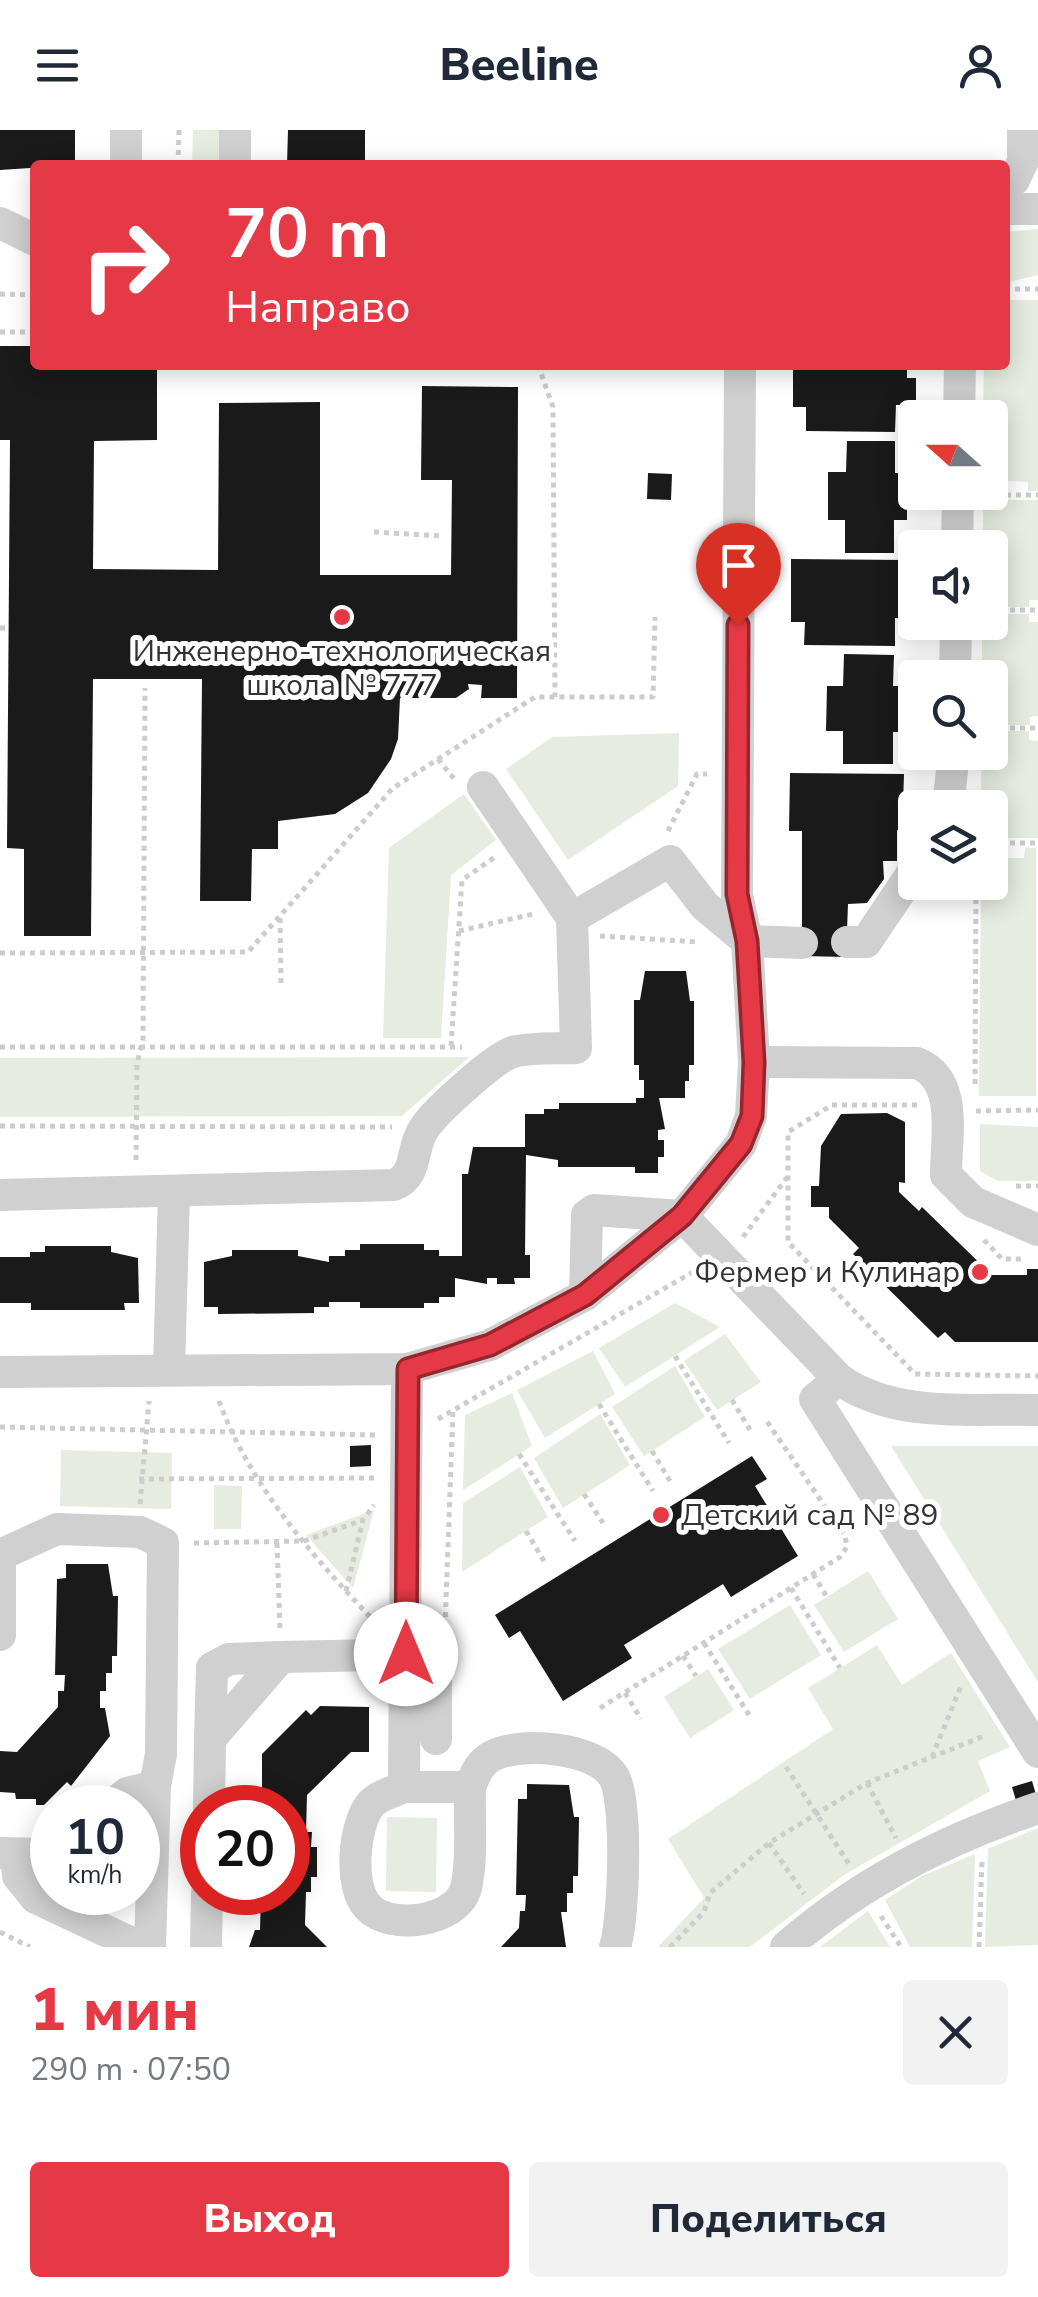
<!DOCTYPE html>
<html lang="ru">
<meta charset="utf-8">
<style>
:root{--surface:#fff;--page:#f2f2f3;--text:#1f2937;--muted:#747a83;--accent:#e63946}
body{margin:0;font-family:"Nunito Sans",sans-serif;background:var(--page);color:var(--text);height:100vh;display:flex;flex-direction:column;font-size:38px;white-space:nowrap}
*{box-sizing:border-box;margin:0}
p{font-size:32px;color:var(--muted)}
.icon{flex:none;width:55px;height:55px;fill:none;stroke:currentColor;stroke-width:2;stroke-linecap:round;stroke-linejoin:round}
.map{position:relative;height:1817px;overflow:hidden}
.sheet{display:flex;flex-direction:column;background:var(--surface);flex:1}
.sheet>*{flex:none}
.top-card{position:absolute;left:30px;top:30px;width:980px;height:210px;border-radius:10px;box-shadow:0 5px 25px #0003;background:#e63946;color:#fff;overflow:hidden}
.needle{width:65px;rotate:291deg}
.controls{position:absolute;left:898px;top:270px;display:grid;gap:20px}
.controls a{display:grid;place-items:center;width:110px;height:110px;border-radius:10px;background:var(--surface);box-shadow:0 5px 25px #0003;font-size:50px}
.speed{position:absolute;left:30px;top:1655px;display:flex;gap:20px;font-size:50px;font-weight:700;text-align:center}
.speed>*{display:grid;place-content:center;width:130px;height:130px;border-radius:50%;background:var(--surface);box-shadow:0 5px 25px #0003;line-height:1}
.speed small{font-size:25px;font-weight:400}
.speed .limit{border:15px solid #d22;background:#fff;color:#111}
.pin{position:absolute;display:grid;place-items:center;width:85px;height:85px;color:#fff;margin:-102px -42px;border-radius:50% 50% 50% 0;rotate:-45deg;box-shadow:0 0 10px #0007}
.pin .icon{rotate:45deg}
.me{position:absolute;width:110px;margin:-55px;rotate:0deg;stroke-linejoin:round;filter:drop-shadow(0 0 8px #0008)}
.turn{display:flex;align-items:center;gap:35px;height:210px;padding:0 30px;font-size:45px}
.turn .icon{width:130px;height:130px;stroke-width:2.5}
.turn b{display:block;font-size:70px;line-height:85px}
.round{display:grid;place-items:center;flex:none;width:105px;height:105px;border-radius:10px;background:var(--page)}
.head{display:flex;align-items:center;justify-content:space-between;height:170px;padding:0 30px}
h1{font-size:60px;font-weight:800;line-height:75px;color:var(--accent)}
.button{display:flex;gap:20px;margin-top:auto;padding:20px 30px}
.button a{flex:1;height:115px;border-radius:10px;background:var(--accent);color:#fff;font-size:40px;font-weight:800;line-height:115px;text-align:center}
.button a+a{background:var(--page);color:var(--text)}
header{display:flex;justify-content:space-between;align-items:center;height:130px;padding:0 30px;background:var(--surface);font-size:45px;font-weight:800}
.map>svg:first-child{display:block}
.green{fill:#e6ecdf}
.building{fill:#1a1a1a}
.lines{fill:none;stroke-linecap:round;stroke-linejoin:round}
.path{stroke:#cdcdcd;stroke-width:5;stroke-dasharray:5 5;stroke-linecap:butt}
.minor{stroke:#d0d0d0;stroke-width:32}
.route-casing{stroke:#96252e;stroke-width:25}
.route{stroke:#e63946;stroke-width:18}
.poi-dot{fill:#e63946;stroke:#fff;stroke-width:4}
.labels{text-anchor:middle;stroke-width:10;stroke-linejoin:round;paint-order:stroke}
.poi-label{font-size:30px;fill:#333;stroke:#fff}
</style>
<header><svg class="icon" aria-label="menu" viewBox="0 0 24 24"><path d="M4 6h16M4 12h16M4 18h16"/></svg>Beeline<svg class="icon" aria-label="person" viewBox="0 0 24 24"><circle cx="12" cy="8" r="4"/><path d="M4 21q1-7 8-7t8 7"/></svg></header>
<div class="map">
<svg width="1038" height="1817" viewBox="0 0 1038 1817">
<rect width="100%" height="100%" fill="#fff"/>
<g class="green">
<path d="M193,0H220V35H192Z"/>
<path d="M1038,99V145L1005,153V102Z"/>
<path d="M1005,170H1038V361H1028V352L1002,351L1001,361H990V288L983,287L984,235H1005Z"/>
<path d="M983,370H1038V470H1029V477H990V418L983,417Z"/>
<path d="M990,484H1029V492H1038V586L1030,587V595H990V548L982,547V493L990,492Z"/>
<path d="M990,601H1029V610L1038,611V708H990V678L981,677V623L990,622Z"/>
<path d="M679,603L678,656L568,730L506,639L552,607Z"/>
<path d="M464,664L496,710L451,745L441,908H383L389,718Z"/>
<path d="M990,717H1000V728H1024L1025,718H1036V966H979L981,753L990,752Z"/>
<path d="M469,927L402,986L0,987V928Z"/>
<path d="M980,994L1038,997V1051H998L980,1041Z"/>
<path d="M675,1173L720,1197L625,1257L599,1218Z"/>
<path d="M725,1204L761,1252L717,1280L684,1231Z"/>
<path d="M593,1221L615,1264L545,1308L517,1260Z"/>
<path d="M675,1236L705,1287L644,1326L612,1277Z"/>
<path d="M512,1263L532,1316L463,1360L465,1285Z"/>
<path d="M600,1284L630,1335L563,1378L534,1328Z"/>
<path d="M891,1316H1038V1552Z"/>
<path d="M61,1320L172,1323L171,1379L60,1376Z"/>
<path d="M520,1337L548,1387L462,1442L463,1373Z"/>
<path d="M214,1355L242,1356L241,1399H214Z"/>
<path d="M374,1380L353,1458L306,1405Z"/>
<path d="M868,1441L898,1489L844,1522L814,1475Z"/>
<path d="M790,1475L821,1525L750,1569L718,1519Z"/>
<path d="M877,1515L902,1555L951,1523L1010,1617L978,1631L990,1661L844,1745L750,1817H658L704,1768L668,1709L833,1599L808,1558Z"/>
<path d="M708,1539L734,1580L690,1608L664,1567Z"/>
<path d="M387,1687L437,1688L436,1762L386,1761Z"/>
<path d="M1038,1698V1815L985,1817L988,1719Z"/>
<path d="M975,1724L972,1817H910L885,1770L922,1746Z"/>
<path d="M868,1781L890,1817H820Z"/>
</g>
<g class="building">
<path d="M0,0H75V35L0,40Z"/>
<path d="M288,0H365V35H287Z"/>
<path d="M0,216H35V235H157V310L94,311L93,439L218,440L219,273L320,272V445H451L452,350H421L422,256L518,257L517,568H481L482,555L468,554L469,559L456,568H400L398,609L391,629L368,663L335,684L278,691V719H252L251,771H200L202,549H93L91,806H24V719L7,718L10,310H0Z"/>
<path d="M793,235H907V248H916V275H896L895,302L806,301V277H793Z"/>
<path d="M847,311H895V343H907V390H894V423H845V390H828V342H846Z"/>
<path d="M648,343L672,344L671,370L647,369Z"/>
<path d="M791,429L906,430V461H915V489L895,488V516L804,515L805,492H791Z"/>
<path d="M844,524L894,525L893,556H906V572L905,602H893V634H843V601H826L827,556H843Z"/>
<path d="M790,643L904,644L903,674H913V700H897V731H883L884,749L867,773L848,774L846,827L802,826V701H789Z"/>
<path d="M645,841H686L690,871H694V935H689V951H685V968H659L665,999L658,1000V1010H664V1027H658V1043H635V1037H558V1030L526,1025L525,1125H530V1148H514L515,1154H497V1148H487V1154L455,1148V1167H439V1173H424V1178H360V1172H329V1177H314V1183L218,1184V1177H204V1132L232,1126V1120H298V1126L329,1132V1126H345V1120H360V1114H424V1120H439V1126H462V1044H468L473,1017H525V984H544V979H559V973H636V968H644V950H639V935H634V870H640Z"/>
<path d="M887,983L905,992V1053L899,1052V1062L919,1081L922,1077L992,1145H1027V1139H1038V1212H955L945,1202L938,1208L853,1124L859,1118L829,1088V1077H811V1056H819L821,1016L841,984Z"/>
<path d="M45,1116H111V1122L138,1128L139,1173H124L125,1180H31V1173H0V1127H30V1122H45Z"/>
<path d="M371,1315V1336L350,1337V1316Z"/>
<path d="M752,1326L767,1349L755,1356L798,1426L731,1467L723,1454L624,1515L632,1528L563,1571L520,1501L509,1508L495,1485Z"/>
<path d="M66,1434H108L113,1466H118L117,1526H112V1543H106V1561H100V1578H105L110,1606L71,1656L67,1652L44,1675H36V1669H16L15,1663L0,1662V1621L17,1622L58,1577V1561H64L65,1545H55L56,1499L57,1449L66,1448Z"/>
<path d="M320,1576L369,1577V1622H351L307,1665L306,1702H312L311,1717H317V1747H311V1762H306L305,1795L327,1817H249L255,1800H260L261,1762H288V1678H262V1624L306,1580L311,1585Z"/>
<path d="M1032,1651L1037,1668L1017,1674L1012,1657Z"/>
<path d="M527,1654L569,1655L574,1687H579L578,1746H573V1763H567V1782H561L566,1817H501L519,1798L520,1781H525L526,1765H516L518,1669H527Z"/>
</g>
<g class="lines">
<g class="path">
<path d="M178,35L179,0"/>
<path d="M1005,159H1038"/>
<path d="M0,164L35,165"/>
<path d="M0,202H35"/>
<path d="M538,235L553,277L555,567"/>
<path d="M986,365H1038"/>
<path d="M374,402L442,406"/>
<path d="M990,480H1038"/>
<path d="M0,498H5"/>
<path d="M990,598H1038"/>
<path d="M438,629L455,650"/>
<path d="M668,701L697,644H707"/>
<path d="M990,713H1038"/>
<path d="M280,788L281,853"/>
<path d="M459,801L533,784"/>
<path d="M600,806L699,812"/>
<path d="M0,823L248,822L393,658L535,567H653L655,487"/>
<path d="M451,916L462,750L495,727"/>
<path d="M0,917H462"/>
<path d="M975,954L976,752"/>
<path d="M917,975H832L788,1002V1112L915,1244L1038,1246"/>
<path d="M976,981L1038,980"/>
<path d="M0,996L392,997"/>
<path d="M136,1030L137,934L143,908L145,558"/>
<path d="M1016,1056H1038"/>
<path d="M743,1107L788,1046"/>
<path d="M984,1110L1002,1129H1025"/>
<path d="M675,1226L729,1313"/>
<path d="M732,1270L750,1300"/>
<path d="M219,1271C250,1356 314,1428 376,1493"/>
<path d="M599,1274L653,1361"/>
<path d="M438,1289L693,1142"/>
<path d="M0,1297L377,1305"/>
<path d="M652,1321L670,1351"/>
<path d="M519,1324L575,1411"/>
<path d="M139,1349L376,1348"/>
<path d="M584,1364L603,1393"/>
<path d="M140,1374L149,1271"/>
<path d="M526,1401L544,1431"/>
<path d="M194,1413L304,1411L363,1390"/>
<path d="M277,1413L280,1499"/>
<path d="M813,1444L827,1467"/>
<path d="M791,1458L840,1538"/>
<path d="M346,1461L363,1390L374,1375"/>
<path d="M445,1497L453,1281"/>
<path d="M704,1513L751,1588"/>
<path d="M683,1526L696,1546"/>
<path d="M625,1563L641,1589"/>
<path d="M600,1578L840,1427L847,1417L845,1406L766,1290"/>
<path d="M932,1627L961,1556"/>
<path d="M786,1637L849,1734"/>
<path d="M867,1653L896,1708"/>
<path d="M769,1713L804,1764"/>
<path d="M881,1786L901,1817"/>
<path d="M0,1802L30,1817"/>
<path d="M670,1817L704,1782L710,1763L769,1713L867,1653L984,1606"/>
<path d="M979,1817L982,1730"/>
</g>
<g class="minor">
<path d="M126,35V0"/>
<path d="M235,35V0"/>
<path d="M1005,52L1014,50L1023,31V0"/>
<path d="M1005,79H1038"/>
<path d="M0,93L35,110"/>
<path d="M959,288L960,235"/>
<path d="M957,418L958,362"/>
<path d="M955,548L956,492"/>
<path d="M948,678L954,622"/>
<path d="M572,788L670,731L705,776L747,811L802,813"/>
<path d="M847,812H866L915,739"/>
<path d="M754,932L917,933C959,950 946,1006 946,1045L973,1072L1038,1100"/>
<path d="M0,1065L394,1055C419,1045 410,1018 425,997C437,980 495,927 513,922C532,917 556,919 576,918L572,788L483,657"/>
<path d="M585,1165L587,1085L594,1080L682,1086L839,1249C894,1289 973,1278 1038,1280"/>
<path d="M169,1239L174,1063"/>
<path d="M0,1242L407,1239L490,1215L585,1165L682,1086L741,1014L751,986L754,932L747,811L737,765L740,235"/>
<path d="M839,1249L815,1269L1038,1622"/>
<path d="M0,1425L57,1399L140,1402L163,1413L161,1624L155,1656L150,1817"/>
<path d="M0,1505V1425"/>
<path d="M210,1609L212,1538L229,1529L281,1527"/>
<path d="M404,1657H470C469,1689 473,1727 466,1758C457,1792 390,1801 368,1777C348,1756 354,1696 370,1675C377,1666 393,1662 404,1657Z"/>
<path d="M404,1657L407,1239"/>
<path d="M470,1657C475,1645 479,1633 492,1626C520,1611 597,1617 614,1647C628,1672 624,1789 615,1817"/>
<path d="M109,1678L127,1663L155,1656"/>
<path d="M209,1678L210,1609L281,1527L425,1524L436,1534V1609"/>
<path d="M0,1723L52,1724"/>
<path d="M16,1724L18,1746L36,1768L140,1817"/>
<path d="M85,1791L101,1762"/>
<path d="M206,1817L207,1762"/>
<path d="M786,1817C859,1753 946,1709 1038,1678"/>
</g>
</g>
<g class="lines">
<g class="route-casing">
<path id="route" d="M406,1524L408,1239L490,1215L585,1165L682,1086L741,1014L752,986L754,932L747,811L737,764L738,495"/>
</g>
<use href="#route" class="route"/>
</g>
<g class="poi-dot">
<circle cx="342" cy="487" r="10"/>
<circle cx="980" cy="1142" r="10"/>
<circle cx="661" cy="1385" r="10"/>
</g>
<g class="labels">
<g class="poi-label">
<text x="342" y="531">Инженерно-технологическая<tspan x="342" dy="34">школа № 777</tspan></text>
<text x="960" y="1152" text-anchor="end">Фермер и Кулинар</text>
<text x="681" y="1395" text-anchor="start">Детский сад № 89</text>
</g>
</g>
</svg>
<div class="controls">
<a><svg class="needle" viewBox="-14 -14 28 28"><path d="M0-13l5 13h-10z" fill="#e53935"/><path d="M0 13l5-13h-10z" fill="#747a83"/></svg></a>
<a><svg class="icon" aria-label="sound" viewBox="0 0 24 24"><path d="M4 9h4l5-4v14l-5-4H4zM17 9q2 3 0 6"/></svg></a>
<a><svg class="icon" aria-label="search" viewBox="0 0 24 24"><circle cx="10" cy="10" r="6"/><path d="M15 15l6 6"/></svg></a>
<a><svg class="icon" aria-label="layers" viewBox="0 0 24 24"><path d="M12 4l9 5-9 5-9-5zM3 14l9 5 9-5"/></svg></a>
</div>
<div class="speed"><div>10<small>km/h</small></div><div class="limit">20</div></div>
<div class="pin" style="left:738px;top:495px;background:#d93025"><svg class="icon" aria-label="arrive" viewBox="0 0 24 24"><path d="M6 21V4h12l-3 4 3 4H6"/></svg></div>
<svg class="me" style="left:406px;top:1524px" viewBox="-20 -20 40 40"><circle r="19" fill="#fff"/><path d="M0-13L10 11 0 6-10 11z" fill="#e63946"/></svg>
<div class="top-card">
<div class="turn"><svg class="icon" aria-label="right" viewBox="0 0 24 24"><path d="M7 20v-9h11M14 6l5 5-5 5"/></svg><div><b>70 m</b>Направо</div></div>
</div>
</div>
<section class="sheet">
<div class="head"><div><h1>1 мин</h1><p>290 m · 07:50</p></div><a class="round"><svg class="icon" aria-label="close" viewBox="0 0 24 24"><path d="M6 6l12 12M18 6L6 18"/></svg></a></div>
<div class="button"><a>Выход</a><a>Поделиться</a></div>
</section>
